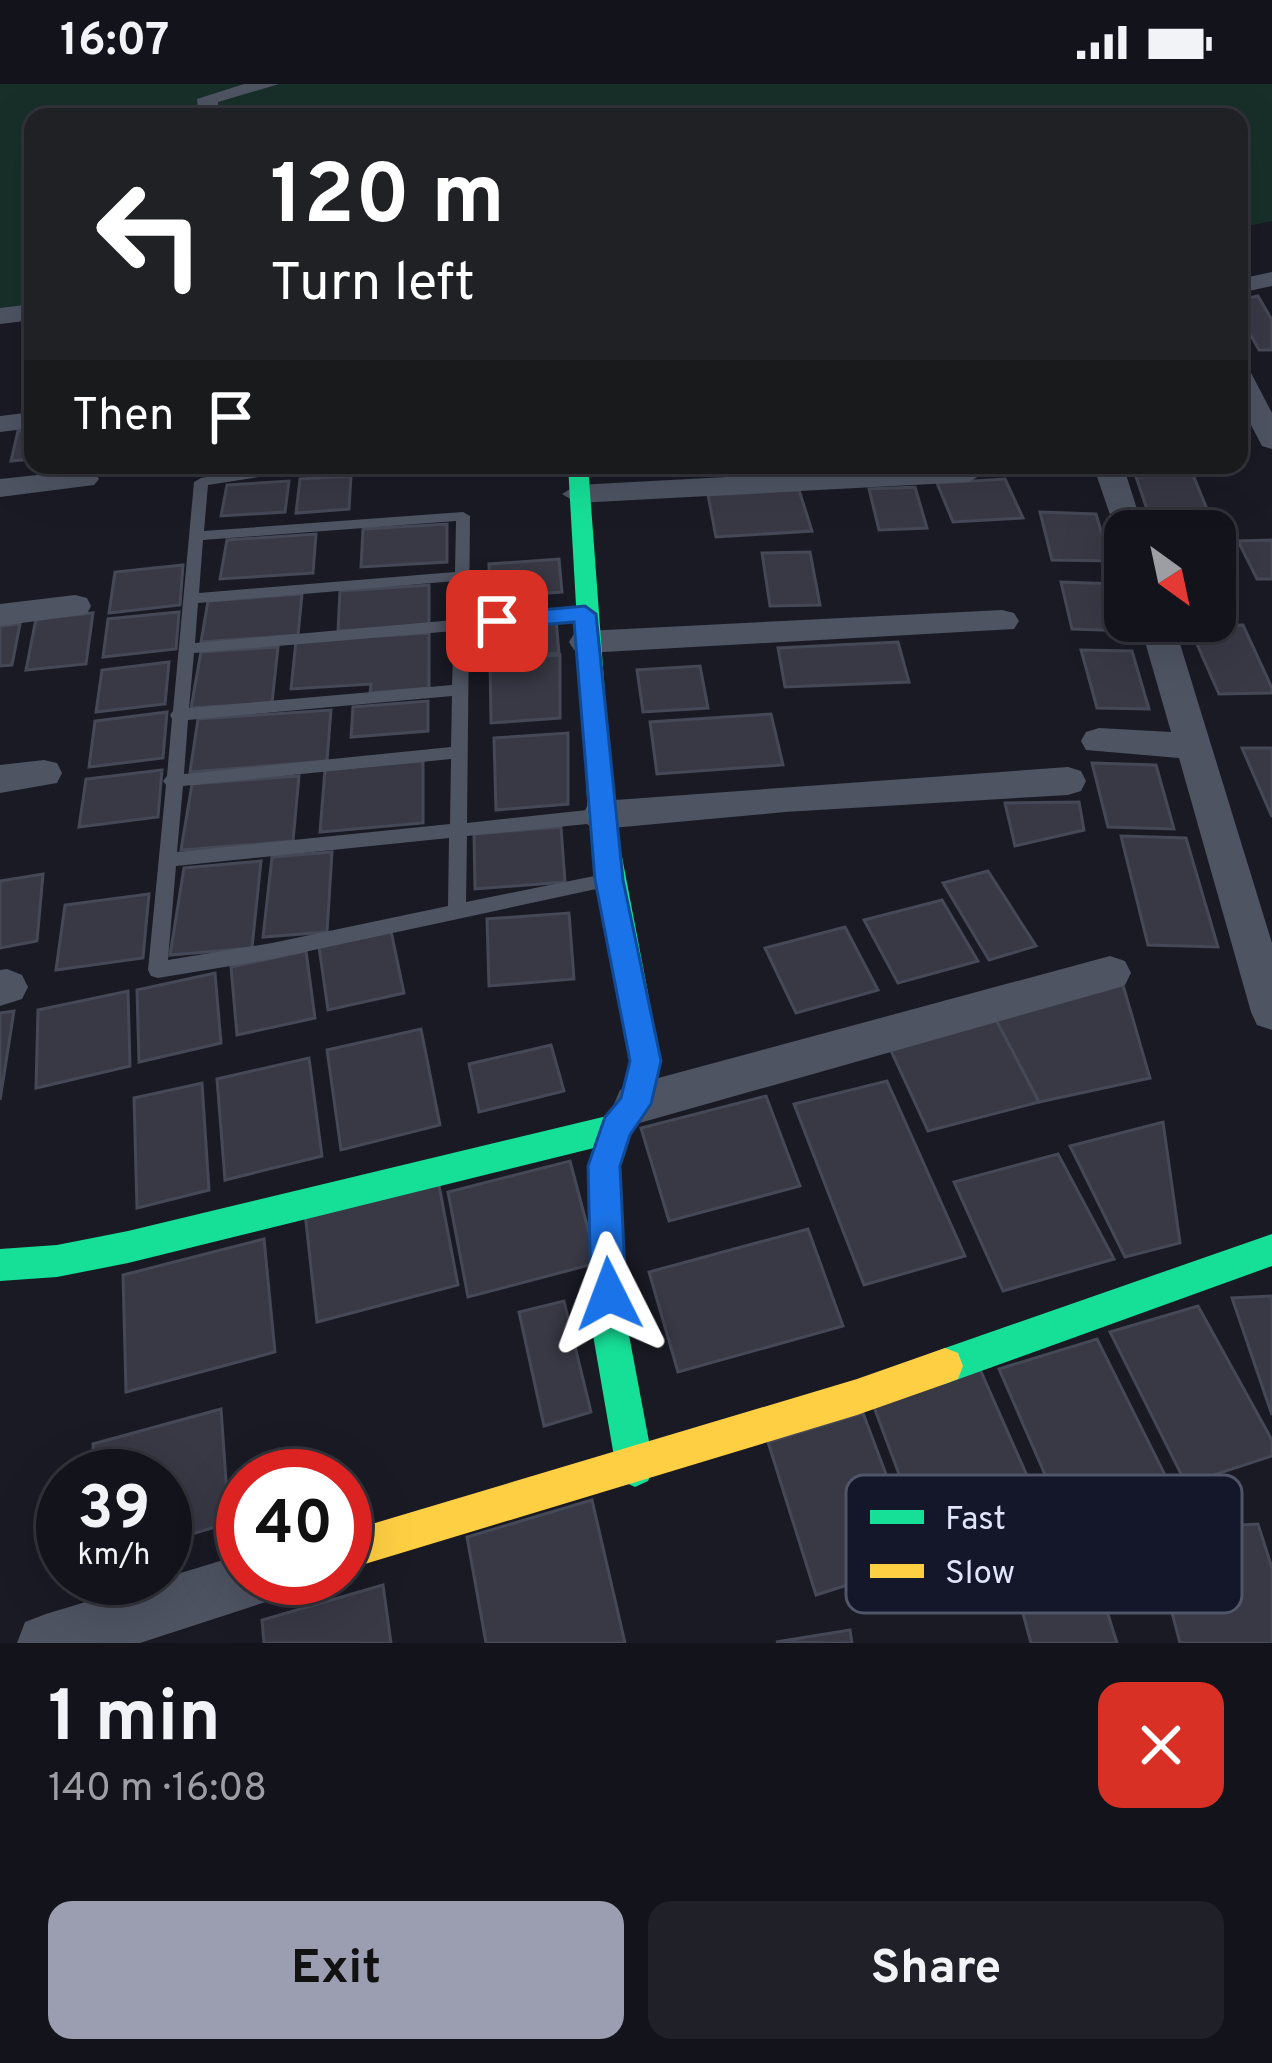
<!DOCTYPE html>
<meta charset="utf-8">
<style>
:root{--surface:#13141b;--page:#202128;--text:#f1f3f6;--muted:#9d9ea3;--line:#32333a;--accent:#9a9eb0}
body{margin:0;font-family:Overpass,sans-serif;background:var(--page);color:var(--text);height:100vh;display:flex;flex-direction:column;font-size:45px;white-space:nowrap}
*{box-sizing:border-box;margin:0}
p{font-size:39px;color:var(--muted)}
.icon{flex:none;width:66px;height:66px;fill:none;stroke:currentColor;stroke-width:2;stroke-linecap:round;stroke-linejoin:round}
.map{position:relative;height:1559px;overflow:hidden}
.panel{display:flex;flex-direction:column;background:var(--surface);flex:1}
.panel>*{flex:none}
.hud{position:absolute;left:24px;top:24px;width:1224px;height:366px;border-radius:24px;box-shadow:0 12px 48px #0002,0 0 0 3px var(--line);background:#202124;color:#fff;overflow:hidden}
.needle{width:78px;rotate:147deg}
.tools{position:absolute;left:1104px;top:426px;display:grid;gap:24px}
.tools a{display:grid;place-items:center;width:132px;height:132px;border-radius:24px;background:var(--surface);box-shadow:0 12px 48px #0002,0 0 0 3px var(--line);font-size:60px}
.speed{position:absolute;left:36px;top:1365px;display:flex;gap:24px;font-size:60px;font-weight:700;text-align:center}
.speed>*{display:grid;place-content:center;width:156px;height:156px;border-radius:50%;background:var(--surface);box-shadow:0 12px 48px #0002,0 0 0 3px var(--line);line-height:1}
.speed small{font-size:30px;font-weight:400}
.speed .limit{border:18px solid #d22;background:#fff;color:#111}
.pin{position:absolute;display:grid;place-items:center;width:102px;height:102px;color:#fff;margin:-51px;border-radius:24px;box-shadow:0 6px 18px #0006}
.me{position:absolute;width:132px;margin:-66px;rotate:357deg;stroke-linejoin:round;filter:drop-shadow(0 0 9px #0008)}
.turn{display:flex;align-items:center;gap:42px;height:252px;padding:0 48px;font-size:54px}
.turn .icon{width:156px;height:156px;stroke-width:2.5}
.turn b{display:block;font-size:84px;line-height:102px}
.then{display:flex;align-items:center;height:114px;padding:0 48px;background:#0003;gap:24px;font-size:45px}
.round{display:grid;place-items:center;flex:none;width:126px;height:126px;border-radius:24px;background:var(--page)}
.summary{display:flex;align-items:center;justify-content:space-between;height:204px;padding:0 48px}
h1{font-size:72px;font-weight:700;line-height:90px}
.primary-button{display:flex;gap:24px;margin-top:auto;padding:24px 48px}
.primary-button a{flex:1;height:138px;border-radius:24px;background:var(--accent);color:#111;font-size:48px;font-weight:700;line-height:138px;text-align:center}
.primary-button a+a{background:var(--page);color:var(--text)}
.status{display:flex;justify-content:space-between;align-items:center;height:84px;padding:0 60px;background:var(--surface);direction:ltr}
.status svg{height:33px;fill:currentColor}
.map>svg:first-child{display:block}
.green{fill:#182f29}
.building{fill:#383945;stroke:#454856;stroke-width:3}
.lines{fill:none;stroke-linecap:round;stroke-linejoin:round}
.lane{fill:#4f5463;fill-rule:evenodd}
.street{fill:#4f5463;fill-rule:evenodd}
.fast{fill:#16e098;fill-rule:evenodd}
.slow{fill:#ffcf43;fill-rule:evenodd}
.route{fill:#1a73e8;stroke:#114b97;stroke-width:3}
.key{fill:#141729;stroke:#515568;stroke-width:3}
.key-label{font-size:33px;fill:#e0e5fb}
</style>
<div class="status"><b>16:07</b><svg viewBox="0 0 49 12"><path d="M0 12V9h3v3zM5 12V6h3v6zM10 12V3h3v9zM15 12V0h3v12zM26 1h20v11H26zM47 4h2v5h-2z"/></svg></div>
<div class="map">
<svg width="1272" height="1559" viewBox="0 0 1272 1559">
<rect width="100%" height="100%" fill="#191a24"/>
<path class="green" d="M0,0H1272V137L1239,144V33H33V225L0,226Z"/>
<g class="building">
<path d="M1258,212L1272,236V266H1259L1239,230V216Z"/>
<path d="M33,346V375L11,377L18,347Z"/>
<path d="M127,381H180L179,386L125,391Z"/>
<path d="M1132,381H1189L1211,435L1150,434Z"/>
<path d="M351,392L349,425L296,429L300,395Z"/>
<path d="M1005,395L1023,434L953,438L937,399Z"/>
<path d="M289,397L285,428L221,432L227,401Z"/>
<path d="M915,403L927,444L879,446L869,405Z"/>
<path d="M799,406L812,447L716,453L708,411Z"/>
<path d="M1040,428L1096,430L1110,477L1052,476Z"/>
<path d="M447,440V478L361,483L363,445Z"/>
<path d="M316,450L313,489L220,495L227,456Z"/>
<path d="M1272,456V495H1257L1238,457Z"/>
<path d="M810,468L820,521L770,522L762,469Z"/>
<path d="M559,475L562,508L490,513L489,480Z"/>
<path d="M183,481L180,521L109,529L115,488Z"/>
<path d="M1061,498L1117,500L1130,547L1072,545Z"/>
<path d="M429,501V541L338,547L340,507Z"/>
<path d="M302,510L298,551L201,558L208,517Z"/>
<path d="M179,528L176,565L103,573L108,535Z"/>
<path d="M93,529L86,580L26,586L36,535Z"/>
<path d="M556,535L559,569L481,575L480,540Z"/>
<path d="M20,540L12,581L0,582V542Z"/>
<path d="M1243,541L1272,604V609L1219,610L1189,542Z"/>
<path d="M429,549V604L370,609L371,600L291,605L296,557Z"/>
<path d="M898,558L909,598L785,603L778,564Z"/>
<path d="M278,563L272,619L191,624L201,568Z"/>
<path d="M1081,566L1132,567L1149,625L1097,624Z"/>
<path d="M560,571V634L491,639L490,575Z"/>
<path d="M169,578L165,620L96,628L102,586Z"/>
<path d="M700,582L708,624L643,628L637,586Z"/>
<path d="M428,617V647L351,653L353,623Z"/>
<path d="M331,626L327,677L190,688L198,635Z"/>
<path d="M167,628L163,674L89,683L95,637Z"/>
<path d="M771,630L783,681L657,690L650,638Z"/>
<path d="M568,649V720L496,726L494,654Z"/>
<path d="M1242,664H1272V733Z"/>
<path d="M423,677V739L320,748L325,685Z"/>
<path d="M1092,679L1156,681L1174,745L1108,743Z"/>
<path d="M162,686L158,733L79,743L86,695Z"/>
<path d="M299,692L293,757L181,766L192,700Z"/>
<path d="M1079,718L1084,746L1015,762L1005,719Z"/>
<path d="M561,743L565,798L475,805L474,750Z"/>
<path d="M1121,752L1186,754L1218,863L1148,861Z"/>
<path d="M332,768L327,848L263,853L272,773Z"/>
<path d="M261,777L252,864L170,871L184,784Z"/>
<path d="M988,787L1036,862L989,876L943,799Z"/>
<path d="M43,790L37,857L0,864V797Z"/>
<path d="M149,810L143,874L56,886L65,821Z"/>
<path d="M942,816L978,877L898,899L864,836Z"/>
<path d="M569,829L574,895L489,902L487,835Z"/>
<path d="M845,843L878,906L796,929L765,864Z"/>
<path d="M391,847L404,909L328,926L319,863Z"/>
<path d="M306,867L315,934L237,951L231,883Z"/>
<path d="M215,889L221,959L139,978L137,906Z"/>
<path d="M1123,901L1150,994L1039,1018L994,932Z"/>
<path d="M128,907L130,982L36,1004L38,926Z"/>
<path d="M14,927L0,1016V929Z"/>
<path d="M994,932L1039,1018L928,1047L887,958Z"/>
<path d="M421,945L440,1041L341,1066L327,966Z"/>
<path d="M551,961L564,1007L479,1028L469,980Z"/>
<path d="M309,974L322,1072L225,1096L217,995Z"/>
<path d="M887,997L965,1172L864,1201L794,1020Z"/>
<path d="M202,999L209,1106L137,1124L134,1014Z"/>
<path d="M766,1012L800,1102L669,1137L641,1044Z"/>
<path d="M1163,1038L1180,1159L1125,1173L1070,1062Z"/>
<path d="M1058,1070L1114,1175L1003,1207L954,1098Z"/>
<path d="M570,1077L597,1179L468,1213L448,1108Z"/>
<path d="M438,1096L458,1201L317,1238L305,1129Z"/>
<path d="M808,1145L843,1242L678,1288L649,1188Z"/>
<path d="M264,1155L275,1268L126,1308L123,1191Z"/>
<path d="M1272,1212V1331L1232,1214Z"/>
<path d="M564,1217L591,1328L544,1342L519,1228Z"/>
<path d="M1198,1222L1272,1356V1372L1186,1400L1110,1248Z"/>
<path d="M1097,1255L1165,1391L1060,1425L999,1285Z"/>
<path d="M979,1283L1044,1430L928,1468L871,1315Z"/>
<path d="M221,1325L229,1439L165,1458V1392H94L93,1360Z"/>
<path d="M863,1329L919,1478L816,1511L768,1358Z"/>
<path d="M592,1416L625,1559H486L467,1453Z"/>
<path d="M1258,1440L1272,1484V1559H1180L1150,1446Z"/>
<path d="M1091,1476L1117,1559H1031L1012,1489Z"/>
<path d="M383,1501L391,1559H264L262,1536Z"/>
<path d="M850,1546L852,1559L776,1558Z"/>
</g>
<g class="lines">
<path class="lane" d="M252,381H266L259,393L208,401L204,447L463,428L470,432L469,535L590,526L593,530L585,535L469,545L467,739L597,725L606,732L597,739L467,752L466,818L609,789L615,791L618,796L615,801L272,875L158,894L151,892L148,886L166,701L163,697L167,692L172,635L170,631L173,627L194,398L201,394L249,387ZM456,437L455,488L199,509L203,456ZM455,497L454,536L195,559L198,519ZM454,547L452,601L189,624L194,569ZM452,612L451,663L184,690L188,636ZM451,675L450,740L177,768L183,702ZM449,754L448,822L272,859L168,876L176,782Z"/>
<g class="street">
<path d="M244,0H279L218,18L219,33H199L197,15Z"/>
<path d="M1272,188V202L1239,209V195Z"/>
<path d="M33,220V236L0,240V224Z"/>
<path d="M1239,283L1249,285L1272,329V365L1262,362L1239,318Z"/>
<path d="M33,328V344L0,348V332Z"/>
<path d="M954,381L979,383L984,389L969,398L577,419L562,410L577,401Z"/>
<path d="M1093,381H1123L1144,447H1125V455L1118,454Z"/>
<path d="M84,386L94,389L99,395L94,401L0,413V395Z"/>
<path d="M75,511L87,514L91,522L87,530L0,542V520Z"/>
<path d="M1002,526L1014,529L1019,537L1014,545L586,569L574,566L569,558L574,550L586,547Z"/>
<path d="M1139,537H1173L1272,859V946L1257,941L1251,928L1179,674L1086,666L1081,657L1086,648L1099,644L1171,648Z"/>
<path d="M44,676L57,679L62,689L57,699L0,709V681Z"/>
<path d="M1068,683L1081,687L1086,697L1081,707L1068,711L785,728L601,745L588,741L582,731L588,721L601,717Z"/>
<path d="M1110,872L1125,877L1131,889L1125,901L1110,906L636,1040L620,1034L614,1020L620,1006L636,1000Z"/>
<path d="M7,885L22,891L28,903L22,915L0,922V886Z"/>
<path d="M243,1470V1494H286L278,1514L140,1559H17L25,1538L46,1530Z"/>
</g>
<g class="fast">
<path d="M568,381H588L614,731L661,977L652,1020L630,1051L620,1082L629,1251L654,1384L648,1397L635,1403L622,1397L616,1384L593,1251L588,1082L594,1064L128,1179L57,1193L0,1197V1165L57,1161L128,1147L607,1032L622,1014L631,977L588,731Z"/>
<path d="M1272,1150V1182L945,1300L932,1295L927,1282L932,1269L945,1264Z"/>
</g>
<path class="slow" d="M945,1264L958,1269L963,1282L958,1295L945,1300L857,1331L345,1486V1448L857,1295Z"/>
</g>
<path class="route" d="M585,522L596,530L623,796L661,977L651,1020L630,1051L620,1082L626,1210L621,1222L609,1227L596,1222L591,1210L588,1082L605,1033L621,1014L630,977L595,796L574,538L497,545L485,537L497,530Z"/>
<rect x="846" y="1391" width="396" height="138" rx="18" class="key"/>
<rect x="870" y="1426" width="54" height="14" fill="#16e098"/>
<rect x="870" y="1480" width="54" height="14" fill="#ffcf43"/>
<g class="key-label">
<text x="945" y="1445">Fast</text>
<text x="945" y="1499">Slow</text>
</g>
</svg>
<div class="tools">
<a><svg class="needle" viewBox="-14 -14 28 28"><path d="M0-13l5 13h-10z" fill="#e53935"/><path d="M0 13l5-13h-10z" fill="#9d9ea3"/></svg></a>
</div>
<div class="speed"><div>39<small>km/h</small></div><div class="limit">40</div></div>
<div class="pin" style="left:497px;top:537px;background:#d93025"><svg class="icon" aria-label="arrive" viewBox="0 0 24 24"><path d="M6 21V4h12l-3 4 3 4H6"/></svg></div>
<svg class="me" style="left:609px;top:1210px" viewBox="-20 -20 40 40"><path d="M0-17L14 15 0 8-14 15z" fill="#1a73e8" stroke="#fff" stroke-width="4"/></svg>
<div class="hud">
<div class="turn"><svg class="icon" aria-label="left" viewBox="0 0 24 24"><path d="M17 20v-9H6M10 6l-5 5 5 5"/></svg><div><b>120 m</b>Turn left</div></div>
<div class="then">Then<svg class="icon" aria-label="arrive" viewBox="0 0 24 24"><path d="M6 21V4h12l-3 4 3 4H6"/></svg></div>
</div>
</div>
<section class="panel">
<div class="summary"><div><h1>1 min</h1><p>140 m · 16:08</p></div><a class="round" style="background:#d93025;color:#fff"><svg class="icon" aria-label="close" viewBox="0 0 24 24"><path d="M6 6l12 12M18 6L6 18"/></svg></a></div>
<div class="primary-button"><a>Exit</a><a>Share</a></div>
</section>
